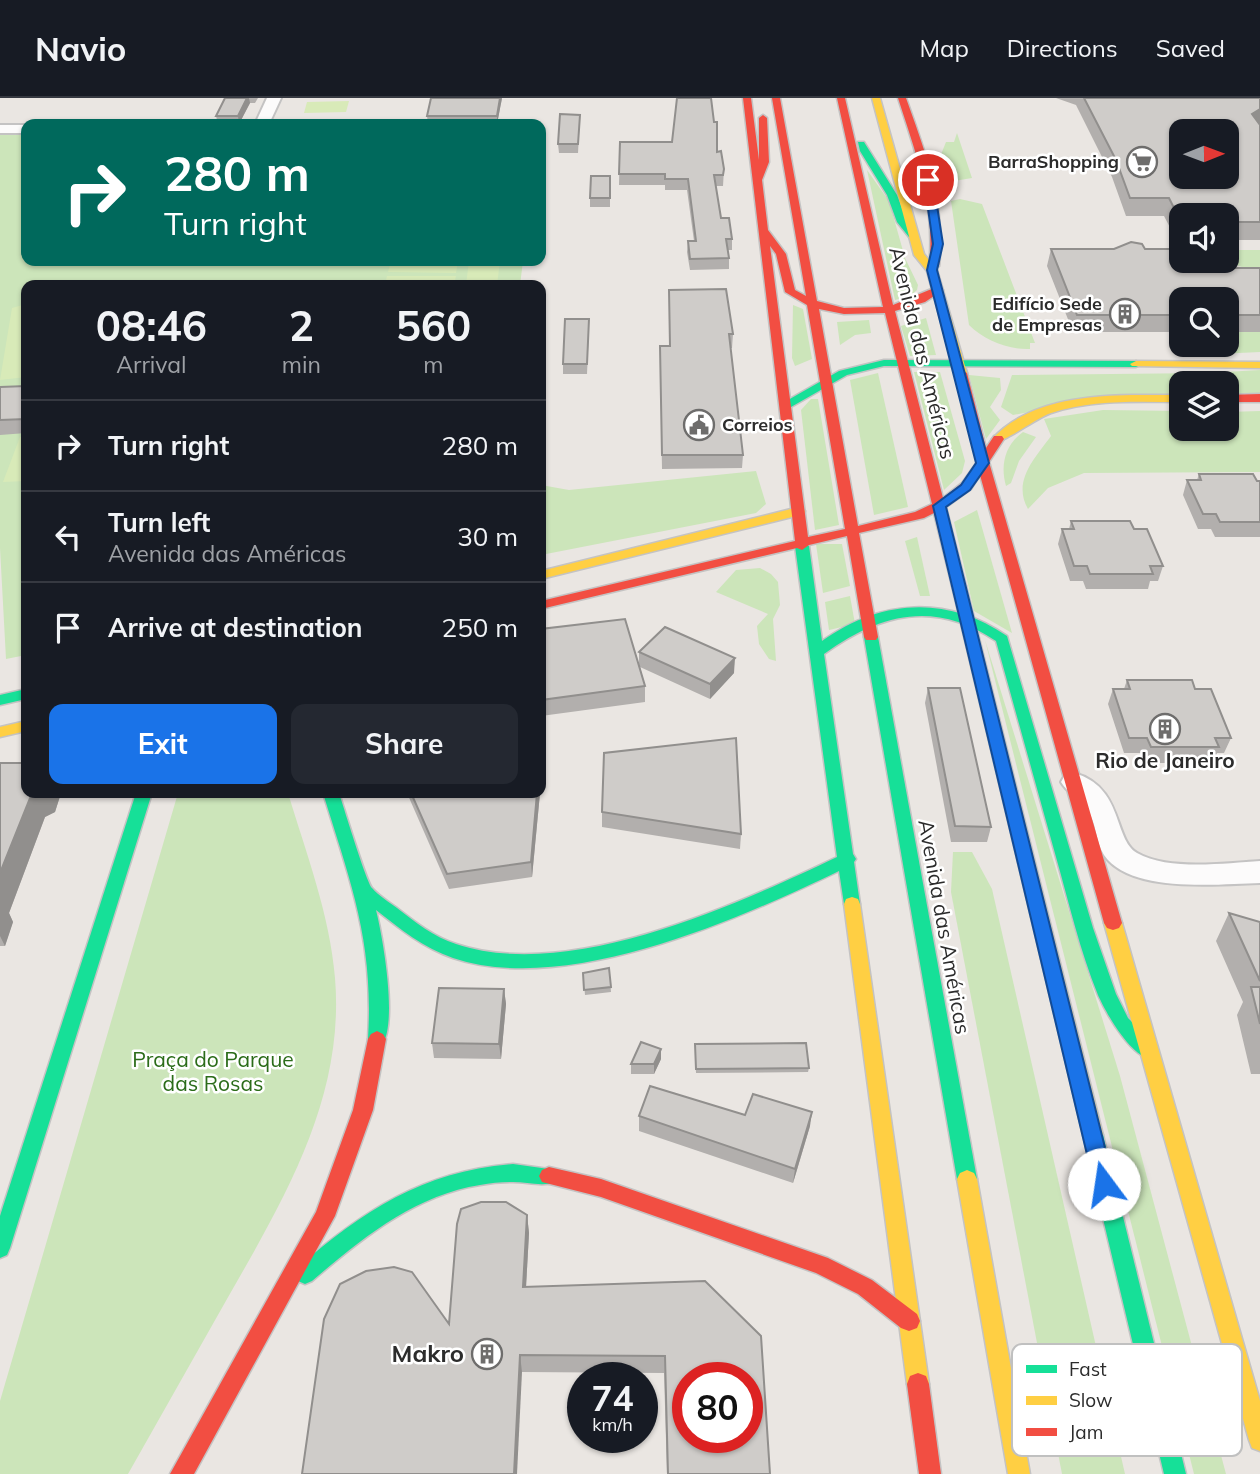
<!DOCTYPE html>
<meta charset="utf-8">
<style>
:root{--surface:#171b24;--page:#242831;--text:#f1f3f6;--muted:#9ea1a6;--line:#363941;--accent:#1a73e8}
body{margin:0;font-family:Mulish,sans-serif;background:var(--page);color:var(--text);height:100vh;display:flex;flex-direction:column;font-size:26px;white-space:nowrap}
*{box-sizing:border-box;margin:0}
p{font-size:23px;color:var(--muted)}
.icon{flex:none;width:38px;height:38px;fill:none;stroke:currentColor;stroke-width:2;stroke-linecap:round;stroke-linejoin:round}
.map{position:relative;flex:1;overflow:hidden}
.details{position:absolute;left:21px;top:182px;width:525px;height:518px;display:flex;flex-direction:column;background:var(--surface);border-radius:14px;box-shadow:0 2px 5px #0004}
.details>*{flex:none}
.guide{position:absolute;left:21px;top:21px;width:525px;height:147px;border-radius:14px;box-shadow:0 2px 5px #0004;background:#00695c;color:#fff;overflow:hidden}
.needle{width:46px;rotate:89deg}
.fabs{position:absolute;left:1169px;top:21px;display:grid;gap:14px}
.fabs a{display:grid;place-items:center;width:70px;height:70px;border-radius:14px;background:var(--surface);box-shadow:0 2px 5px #0004;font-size:35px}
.speed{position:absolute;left:567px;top:1264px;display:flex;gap:14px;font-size:35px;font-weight:700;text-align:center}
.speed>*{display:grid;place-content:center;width:91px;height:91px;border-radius:50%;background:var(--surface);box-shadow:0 2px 5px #0004;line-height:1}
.speed small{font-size:18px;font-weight:400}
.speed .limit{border:10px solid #d22;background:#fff;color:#111}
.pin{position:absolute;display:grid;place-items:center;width:60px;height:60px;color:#fff;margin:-30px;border:4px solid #fff;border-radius:50%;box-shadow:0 2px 7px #0007}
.me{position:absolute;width:77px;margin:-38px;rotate:346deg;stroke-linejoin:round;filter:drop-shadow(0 0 5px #0008)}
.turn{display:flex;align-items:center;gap:24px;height:147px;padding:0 28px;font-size:32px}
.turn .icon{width:91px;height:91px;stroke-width:2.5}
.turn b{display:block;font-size:49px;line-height:60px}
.eta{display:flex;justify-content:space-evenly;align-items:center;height:119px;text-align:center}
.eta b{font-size:42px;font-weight:700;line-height:49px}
.button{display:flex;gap:14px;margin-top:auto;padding:14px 28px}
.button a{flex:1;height:80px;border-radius:14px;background:var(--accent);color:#fff;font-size:28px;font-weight:700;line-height:80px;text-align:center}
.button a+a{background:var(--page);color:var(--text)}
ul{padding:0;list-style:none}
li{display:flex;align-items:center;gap:21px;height:91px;padding:0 28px;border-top:2px solid var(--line)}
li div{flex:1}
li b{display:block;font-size:26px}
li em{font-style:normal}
header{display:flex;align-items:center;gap:42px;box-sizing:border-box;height:98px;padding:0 35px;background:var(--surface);border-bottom:2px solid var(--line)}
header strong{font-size:33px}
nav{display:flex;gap:38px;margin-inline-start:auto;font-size:24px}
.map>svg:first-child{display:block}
.green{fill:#cce5ba}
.pitch{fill:#d8eab8}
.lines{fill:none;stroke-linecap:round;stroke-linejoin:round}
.street-casing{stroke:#c4c3c3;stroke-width:4}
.fast-casing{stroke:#c4c3c3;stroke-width:3}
.slow-casing{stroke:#c4c3c3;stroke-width:3}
.jam-casing{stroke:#c4c3c3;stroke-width:3}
.street{fill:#fcfbfb;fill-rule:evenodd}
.fast{fill:#16e098;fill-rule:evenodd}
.slow{fill:#ffcf43;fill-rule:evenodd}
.jam{fill:#f24e42;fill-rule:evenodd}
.wall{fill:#b2afad}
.shaded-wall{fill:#918f8d}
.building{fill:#cfccc9;stroke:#918f8d;stroke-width:2;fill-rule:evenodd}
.route{fill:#1a73e8;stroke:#114b97;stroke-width:2}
.labels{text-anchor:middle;stroke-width:5;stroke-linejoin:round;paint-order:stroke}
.far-poi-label{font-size:18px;font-weight:bold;fill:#2c2c2c;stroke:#fff;text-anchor:end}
.street-label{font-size:21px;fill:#2c2c2c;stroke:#fff}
.poi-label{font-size:21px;font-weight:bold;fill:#2c2c2c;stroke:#fff}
.park-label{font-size:21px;fill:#2b6c19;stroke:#fff}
.near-poi-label{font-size:24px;font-weight:bold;fill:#2c2c2c;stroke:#fff;text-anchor:end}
.key{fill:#fff;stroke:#c0c0c0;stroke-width:2}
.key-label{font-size:19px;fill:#2c2c2c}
</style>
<header>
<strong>Navio</strong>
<nav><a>Map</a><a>Directions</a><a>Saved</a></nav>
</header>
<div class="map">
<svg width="1260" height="1376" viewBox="0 0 1260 1376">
<rect width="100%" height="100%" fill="#eae6e2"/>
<g class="green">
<path d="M0,35H26V163H523L520,187H26V557L6,561L0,450Z"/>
<path d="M957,35L972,80L954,83L941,78L938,64L946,44H954Z"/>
<path d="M867,72L889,103L905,160L918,187L917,192L910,198L895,202Z"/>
<path d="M960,101L982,106L1035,245H1030V251C1008,252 984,242 969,227L951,103Z"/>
<path d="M1227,152H1260V175L1227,164L1229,162Z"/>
<path d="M793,207L803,211L812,261L795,268L792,260Z"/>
<path d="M926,220L936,257L910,258L901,228Z"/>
<path d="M869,222L871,235L855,237L840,247L837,224Z"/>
<path d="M1227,234H1260V254L1196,257L1192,247H1227Z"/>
<path d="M1260,272V295L1227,296V285H1181V296L1120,297L1013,317L1001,309L1012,277L1207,275Z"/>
<path d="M914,274H940L965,363L962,375L944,392Z"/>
<path d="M878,275L908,409L874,417L850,282Z"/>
<path d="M969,277L1000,280L1001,292L990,309L1000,322L986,341Z"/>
<path d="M811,301H818L839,427L815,432L801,312Z"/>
<path d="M1103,312L1181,313V331H1227V314L1260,313V374L1084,375L1048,390L1028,411C1012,383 1035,360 1051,338L1044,321Z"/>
<path d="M1023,334L1036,339L1019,363L1011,385L1006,388C1000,367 1005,347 1023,334Z"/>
<path d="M756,373L766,406L756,415L541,457V387L569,392Z"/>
<path d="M977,412L1012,535L974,513L954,424Z"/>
<path d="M917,439L930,498H920L905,443Z"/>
<path d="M816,446H842L850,488L823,495Z"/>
<path d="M760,470L771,476L778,484L780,507L773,521L776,563L769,561L759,546L757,528L768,516L716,494L736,472Z"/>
<path d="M850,498L855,526L829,532L825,504Z"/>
<path d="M985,542L1120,978L1226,1376H1194Z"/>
<path d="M178,695H288C306,755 330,817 335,880C345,1000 284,1101 227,1201C194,1259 161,1318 128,1376H0V1303Z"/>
<path d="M953,754H972L992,791L1125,1376H1062L951,794Z"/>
</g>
<g class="pitch">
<path d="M349,3L346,14L304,15L307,4Z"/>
<path d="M391,163H458L456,175L388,174Z"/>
<path d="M469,163H500L497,187H466Z"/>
<path d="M387,178H456L454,187H385Z"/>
<path d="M26,206V279L0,282L12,210Z"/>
<path d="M20,339H26V383L3,384Z"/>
</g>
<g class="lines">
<g class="street-casing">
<g id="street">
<path d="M267,0H281L269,26H255Z"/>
<rect x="0" y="27" width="26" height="8"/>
<path d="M1074,675C1124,689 1113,741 1137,755C1168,773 1226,765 1260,763V785C1218,786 1131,796 1104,757C1095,743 1097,725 1087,711C1080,700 1067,695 1061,684L1065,677Z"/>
</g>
</g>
<g class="fast-casing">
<g id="fast">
<path d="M858,44H864L897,97L907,124L918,137L917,139H909L897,124L887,97L860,53Z"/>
<path d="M884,262L1136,263L1142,266L1136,269L884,268L847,277L791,309H783L781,306L839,273Z"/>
<path d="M802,444L809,448L822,543C881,501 947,497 1007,538L1093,830L1116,896L1128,920L1156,948L1158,954L1156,960C1135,967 1106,915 1098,897C1080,853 1069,805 1056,759C1036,687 1016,615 996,543C935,502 881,515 824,556L853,756L856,761L854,764L860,806L858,811H846L844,806L839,773C737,822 566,898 453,860C424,850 400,831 376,812C383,841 397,920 383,946L377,949L371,946L368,941C374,843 351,786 323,695H339C344,710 366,783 372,790C379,798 389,804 397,810C415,824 434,839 456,846C569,884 736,807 837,759L795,448Z"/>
<path d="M871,534L878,539L977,1081L974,1087L967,1090L960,1087L957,1081L864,539Z"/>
<path d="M26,591V601L0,607V597Z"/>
<path d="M136,695H152L10,1150L7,1157L0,1160V1118Z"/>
<path d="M1093,1028L1100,1031L1103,1037L1186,1376H1164L1083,1037L1086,1031Z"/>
<path d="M513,1066L556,1072L559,1078L556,1084C542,1089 527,1084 513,1084C502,1084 491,1085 480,1087C415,1097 361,1141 312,1183L305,1186L298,1183L295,1176L298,1169C364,1112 424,1073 513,1066Z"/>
</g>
</g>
<g class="slow-casing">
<g id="slow">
<path d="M872,0H880L924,156L937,172L967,275L965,277L955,275L927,173L914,157Z"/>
<path d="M1136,263L1260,264V270L1132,268L1130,266Z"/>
<path d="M1132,297H1181V304C1138,304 1093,301 1051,315C1036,320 1004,345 994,344L992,341C1027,303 1084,298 1132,297Z"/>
<path d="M799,409L805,413L804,416L541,481V473Z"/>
<path d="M959,484L966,488L1103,1037L1100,1043L1093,1046L1086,1043L1083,1037L952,488Z"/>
<path d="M26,623V633L0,639V629Z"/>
<path d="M852,799L858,801L860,806L929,1286L926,1294L918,1297L910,1294L907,1286L844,806L846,801Z"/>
<path d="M1113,818L1119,820L1122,825L1260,1303V1353L1252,1350L1249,1342L1104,825L1107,820Z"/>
<path d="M967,1072L974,1075L977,1081L1030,1376H1008L957,1081L960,1075Z"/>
</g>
</g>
<g class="jam-casing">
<g id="jam">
<path d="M743,0H751L759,62V20L763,17L767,20L769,64L762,82L768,132L786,156L795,192L806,198L772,0H780L817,203L844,210L883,209L837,0H845L893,207L934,190L943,192L925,204L895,213L943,400L962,385L977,364L955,275L961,272L967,275L986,350L994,338H1002L1004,341L989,364L1122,825L1119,830L1113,832L1107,830L1104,825L980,377L971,391L946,409L966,488L964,491L959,492L952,488L934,415L924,420L859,435L878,539L876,542H866L864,539L847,438L809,447L802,452L797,450L541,511V503L795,443ZM770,148L776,156L785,194L807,207L845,431L808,439ZM819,211L844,216L885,215L932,406L915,414L858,428Z"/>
<path d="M898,0H906C926,56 946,108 939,168L934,171L929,168C936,108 916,56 898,0Z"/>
<path d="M1260,296V304H1227V297Z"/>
<path d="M377,933L383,936L386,941L373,1012L335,1118L194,1376H170L316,1114L353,1012L368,941L371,936Z"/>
<path d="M549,1069L601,1081L828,1160L872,1182L917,1216L920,1223L917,1230L909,1233L901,1230L858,1196L816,1175L601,1099L542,1084L539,1078L542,1072Z"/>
<path d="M918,1275L926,1278L929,1286L941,1376H919L907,1286L910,1278Z"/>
</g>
</g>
<use href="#street" class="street"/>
<use href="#fast" class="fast"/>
<use href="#slow" class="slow"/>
<use href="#jam" class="jam"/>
</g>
<g class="wall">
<path d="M225,0H258L255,5H250L239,26H218L216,18Z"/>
<path d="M502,0L497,26H428L427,18Z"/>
<path d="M1056,0H1260L1259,25L1260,27V142H1227V117H1181V141H1176L1164,118H1126L1112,79L1076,7Z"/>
<path d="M580,17L578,55H559L558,46Z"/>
<path d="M620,44L717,54L724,71L723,88H716L721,120L732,141V152H728L729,160V171L690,172L687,154L688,143H694L687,92H665V87H619Z"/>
<path d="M610,78V109H590V100Z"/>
<path d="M1051,151H1145L1216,170H1260V234H1227V201H1181V234H1073L1047,168Z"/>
<path d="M669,192L733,236L732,250H730L743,357L742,370L662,371L660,261L669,248Z"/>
<path d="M589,230L587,276H563V266Z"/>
<path d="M26,288V335L0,337V289Z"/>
<path d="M1199,376L1260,383V439H1215L1211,431H1198L1183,397L1187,382H1197Z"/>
<path d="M1071,423L1134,431L1163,468L1158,483H1150L1148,491H1086L1083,483H1070L1058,446L1062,431H1069Z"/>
<path d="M541,531L639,569V554L734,575L710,601L640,569L645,588V604L541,618Z"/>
<path d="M1127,582L1195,591L1231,640L1224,655H1217L1213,665H1145L1142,655H1124L1108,606L1113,591H1124Z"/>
<path d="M928,590L991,729L987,744H951L925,605Z"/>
<path d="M0,665L26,695H61L55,714L45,719L9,815L13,824L5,848H0Z"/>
<path d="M407,695H540L532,779L449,791Z"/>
<path d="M602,714L741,736L740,751L602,729Z"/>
<path d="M1229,815L1260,824V976H1251L1237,917L1243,904L1216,843Z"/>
<path d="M609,870L611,894L585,897L583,875Z"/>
<path d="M504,891L506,906L501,961L434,960L432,945Z"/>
<path d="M695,951L809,970L808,974L696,975Z"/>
<path d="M661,961L654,976H631V966Z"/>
<path d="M639,1018L810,1028L793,1085L639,1033Z"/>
<path d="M527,1117L529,1135L526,1189L705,1183L770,1376H667L664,1275L522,1274L449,1226Z"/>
</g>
<g class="shaded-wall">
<path d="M247,0H249L250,5L239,26L238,18Z"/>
<path d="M500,0H502L497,26V18Z"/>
<path d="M1260,11V25L1247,32L1252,16Z"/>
<path d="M735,560L734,575L710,601V586Z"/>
<path d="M32,695H61L55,714L45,719L9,815L13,824L5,848L0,838V775Z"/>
<path d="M537,695H540L532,779L531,764Z"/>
<path d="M504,891L506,906L501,961L499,946Z"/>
<path d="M661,951V961L654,976V966Z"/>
<path d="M812,1014L810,1028L793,1085L795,1071Z"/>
<path d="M527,1117L529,1135L525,1207L523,1189Z"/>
<path d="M520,1257L522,1274L517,1376H514Z"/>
</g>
<g class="building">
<path d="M225,0H247L238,18H216Z"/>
<path d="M431,0H500L497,18H427Z"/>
<path d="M677,0H711L714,24H717V54L721,53L724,71L723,77H714L721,120H729L732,141H726L729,160L690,161L688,143H696L688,81H665V76H619L620,44H672Z"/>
<path d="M1084,0H1260V11L1252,16L1260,27V124H1227V117H1181V124L1169,100H1130L1116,62ZM1181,33H1227V79H1181Z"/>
<path d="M560,16L580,17L578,46H558Z"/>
<path d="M591,78H610V100H590Z"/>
<path d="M1131,144L1142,146L1145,151H1181V163H1212L1216,170H1260V217H1227V201H1181V217H1077L1051,151H1114Z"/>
<path d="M726,191L733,236H729L743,357H662L660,248H670L669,192Z"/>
<path d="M565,221H589L587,266H563Z"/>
<path d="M26,288V321L0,322V289Z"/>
<path d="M1199,376H1253L1257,383H1260V424H1220L1216,416H1203L1187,382H1201Z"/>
<path d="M1071,423H1130L1134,431H1147L1163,468H1150L1153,476H1090L1087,468H1074L1062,431H1074Z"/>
<path d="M625,521L645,588L541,602V531Z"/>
<path d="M665,529L735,560L710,586L639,554Z"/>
<path d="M1127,582H1192L1195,591H1211L1231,640H1215L1219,649H1151L1147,640H1129L1113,591H1130Z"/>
<path d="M928,590H960L991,729L955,728Z"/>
<path d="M736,640L741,736L602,714L604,655Z"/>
<path d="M0,665H26V695H32L0,775Z"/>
<path d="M411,695H537L531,764L447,776Z"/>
<path d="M1229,815L1260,824V883Z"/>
<path d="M609,870L611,889L584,892L583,875Z"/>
<path d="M1251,889H1260V926Z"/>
<path d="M439,890L504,891L499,946L432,945Z"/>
<path d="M641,944L661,951L654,966H631Z"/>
<path d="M806,945L809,970L696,971L695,946Z"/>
<path d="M650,988L745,1017L753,996L812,1014L795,1071L639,1018Z"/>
<path d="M481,1104H506L527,1117L523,1189L705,1183L761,1238L770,1376H668L665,1258L520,1257L514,1376H302L324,1221L340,1186L366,1173L394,1169L412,1174L449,1226L457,1126L461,1111ZM688,1279H747V1339H688Z"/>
</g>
<path class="route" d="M928,79L933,82L943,146L937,172L989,365L970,392L946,409L1114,1086L1111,1093L1104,1095L1097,1093L1094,1086L933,408L961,387L976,365L927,172L933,146L924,82Z"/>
<defs>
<g id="supermarket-ring" transform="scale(1.575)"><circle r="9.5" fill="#fff" stroke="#6e6d6c" stroke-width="1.5"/><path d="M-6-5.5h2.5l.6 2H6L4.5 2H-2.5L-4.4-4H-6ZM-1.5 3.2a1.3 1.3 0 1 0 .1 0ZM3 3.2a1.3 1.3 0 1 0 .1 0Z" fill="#6e6d6c"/></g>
<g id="building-ring" transform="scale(1.575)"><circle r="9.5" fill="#fff" stroke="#6e6d6c" stroke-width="1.5"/><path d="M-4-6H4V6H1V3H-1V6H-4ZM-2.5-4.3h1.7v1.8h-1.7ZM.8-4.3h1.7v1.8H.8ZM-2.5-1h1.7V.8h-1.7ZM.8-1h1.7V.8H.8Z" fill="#6e6d6c"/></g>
<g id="civic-ring" transform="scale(1.575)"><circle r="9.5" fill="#fff" stroke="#6e6d6c" stroke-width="1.5"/><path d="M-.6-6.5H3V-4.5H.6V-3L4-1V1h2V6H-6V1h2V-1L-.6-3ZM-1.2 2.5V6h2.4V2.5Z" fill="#6e6d6c"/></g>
</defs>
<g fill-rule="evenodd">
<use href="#supermarket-ring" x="1142" y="64"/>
<use href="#building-ring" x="1125" y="216"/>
<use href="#civic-ring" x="699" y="327"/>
<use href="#building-ring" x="1165" y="631"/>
<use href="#building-ring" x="487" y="1256"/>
</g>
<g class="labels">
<g class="far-poi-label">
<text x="1119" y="70">BarraShopping</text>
<text x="1102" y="212">Edifício Sede<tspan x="1102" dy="21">de Empresas</tspan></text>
<text x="722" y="333" text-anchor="start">Correios</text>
</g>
<g class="street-label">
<text transform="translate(922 255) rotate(76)" y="7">Avenida das Américas</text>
<text transform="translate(944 829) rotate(80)" y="7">Avenida das Américas</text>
</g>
<g class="poi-label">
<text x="1165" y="670">Rio de Janeiro</text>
</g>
<g class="park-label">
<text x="213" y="969">Praça do Parque<tspan x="213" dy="24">das Rosas</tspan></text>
</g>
<g class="near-poi-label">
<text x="464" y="1264">Makro</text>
</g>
</g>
<rect x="1012" y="1246" width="230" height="112" rx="10" class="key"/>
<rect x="1026" y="1267" width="31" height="8" fill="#16e098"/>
<rect x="1026" y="1298" width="31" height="9" fill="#ffcf43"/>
<rect x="1026" y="1330" width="31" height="8" fill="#f24e42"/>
<g class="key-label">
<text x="1069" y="1278">Fast</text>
<text x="1069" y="1309">Slow</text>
<text x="1069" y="1341">Jam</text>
</g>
</svg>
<div class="fabs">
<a><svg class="needle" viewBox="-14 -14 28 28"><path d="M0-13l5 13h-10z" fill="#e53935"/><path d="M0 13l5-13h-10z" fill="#9ea1a6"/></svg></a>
<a><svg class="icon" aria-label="sound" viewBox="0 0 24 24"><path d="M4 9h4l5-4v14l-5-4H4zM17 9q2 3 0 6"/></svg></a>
<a><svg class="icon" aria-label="search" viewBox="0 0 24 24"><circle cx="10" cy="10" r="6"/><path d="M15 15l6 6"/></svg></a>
<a><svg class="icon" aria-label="layers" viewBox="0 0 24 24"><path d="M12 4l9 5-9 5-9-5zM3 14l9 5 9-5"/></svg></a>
</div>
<div class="speed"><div>74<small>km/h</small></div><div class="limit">80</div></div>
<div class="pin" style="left:928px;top:82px;background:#d93025"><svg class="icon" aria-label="arrive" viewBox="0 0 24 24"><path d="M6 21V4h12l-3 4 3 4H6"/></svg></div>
<svg class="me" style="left:1104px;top:1086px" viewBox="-20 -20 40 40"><circle r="19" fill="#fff"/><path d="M0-13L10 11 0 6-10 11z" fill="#1a73e8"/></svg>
<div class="guide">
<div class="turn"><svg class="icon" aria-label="right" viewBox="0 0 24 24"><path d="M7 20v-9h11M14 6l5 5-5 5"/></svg><div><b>280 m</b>Turn right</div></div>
</div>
<section class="details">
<div class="eta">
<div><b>08:46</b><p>Arrival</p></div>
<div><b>2</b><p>min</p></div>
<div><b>560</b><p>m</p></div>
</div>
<ul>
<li><svg class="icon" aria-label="right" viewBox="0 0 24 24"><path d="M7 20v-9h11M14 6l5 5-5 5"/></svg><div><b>Turn right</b></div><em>280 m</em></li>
<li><svg class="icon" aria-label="left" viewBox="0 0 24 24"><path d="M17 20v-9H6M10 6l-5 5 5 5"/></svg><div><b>Turn left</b><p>Avenida das Américas</p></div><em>30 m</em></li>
<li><svg class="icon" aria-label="arrive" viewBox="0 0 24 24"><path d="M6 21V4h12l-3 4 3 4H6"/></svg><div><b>Arrive at destination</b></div><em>250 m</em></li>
</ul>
<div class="button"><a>Exit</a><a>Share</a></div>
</section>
</div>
